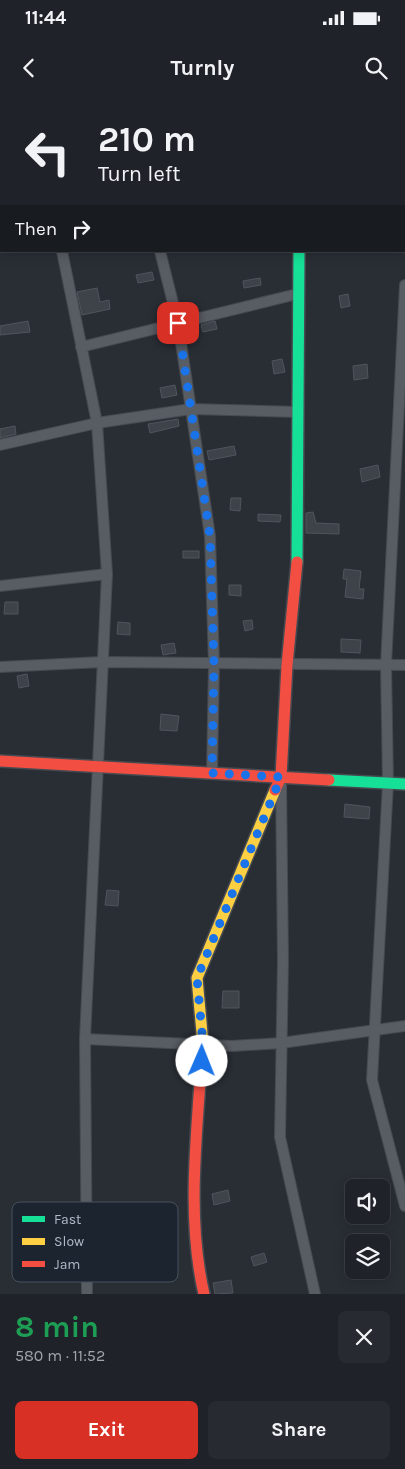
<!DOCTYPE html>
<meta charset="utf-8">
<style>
:root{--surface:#1f2228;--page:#272a30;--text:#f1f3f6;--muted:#a1a4a8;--line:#3c3f45;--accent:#d93025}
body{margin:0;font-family:Karla,sans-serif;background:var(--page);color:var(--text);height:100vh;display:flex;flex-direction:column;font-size:19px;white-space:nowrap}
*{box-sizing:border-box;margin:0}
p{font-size:16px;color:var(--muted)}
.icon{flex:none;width:28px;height:28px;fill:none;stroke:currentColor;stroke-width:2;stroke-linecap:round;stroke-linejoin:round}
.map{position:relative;height:1194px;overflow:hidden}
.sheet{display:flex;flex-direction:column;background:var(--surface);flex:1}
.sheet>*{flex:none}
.banner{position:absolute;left:0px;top:0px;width:405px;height:152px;box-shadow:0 2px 12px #0003,0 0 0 1px var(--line);background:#1f2228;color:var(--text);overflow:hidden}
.fabs{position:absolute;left:345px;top:1079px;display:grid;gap:10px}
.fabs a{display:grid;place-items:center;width:45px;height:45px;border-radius:8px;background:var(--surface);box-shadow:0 2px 12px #0003,0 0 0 1px var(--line);font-size:25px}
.pin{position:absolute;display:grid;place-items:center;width:42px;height:42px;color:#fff;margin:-21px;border-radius:10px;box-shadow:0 2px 8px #0006}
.me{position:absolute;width:55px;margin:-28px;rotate:1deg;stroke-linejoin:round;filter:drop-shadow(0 0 4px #0008)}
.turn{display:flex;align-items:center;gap:18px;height:105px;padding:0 15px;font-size:22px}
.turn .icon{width:65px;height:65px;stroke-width:2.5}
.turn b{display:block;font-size:35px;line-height:42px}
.then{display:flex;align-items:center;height:48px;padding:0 15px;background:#0003;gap:10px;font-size:19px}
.round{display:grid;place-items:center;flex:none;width:52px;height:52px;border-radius:8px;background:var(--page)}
.headline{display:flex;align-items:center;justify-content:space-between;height:85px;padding:0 15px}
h1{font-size:30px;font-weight:700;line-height:38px;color:#1e9e55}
.action{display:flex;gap:10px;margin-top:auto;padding:10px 15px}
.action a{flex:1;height:58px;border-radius:8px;background:var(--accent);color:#fff;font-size:20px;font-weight:700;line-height:58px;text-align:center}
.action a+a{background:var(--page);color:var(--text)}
.status{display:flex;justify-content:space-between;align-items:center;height:35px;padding:0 25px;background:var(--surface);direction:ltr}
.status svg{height:14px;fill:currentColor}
header{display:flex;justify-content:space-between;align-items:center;height:65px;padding:0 15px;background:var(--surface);font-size:22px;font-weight:700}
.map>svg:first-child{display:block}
.building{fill:#3e4249;stroke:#50555d}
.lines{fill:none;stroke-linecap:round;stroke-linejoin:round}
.street-casing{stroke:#464a50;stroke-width:12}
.fast-casing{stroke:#464a50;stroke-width:14}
.slow-casing{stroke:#464a50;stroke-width:14}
.jam-casing{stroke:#464a50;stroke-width:14}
.street{stroke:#585c63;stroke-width:10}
.fast{stroke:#16e098;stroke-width:11}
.slow{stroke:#ffcf43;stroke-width:11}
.jam{stroke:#f24e42;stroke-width:11}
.route{stroke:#1a73e8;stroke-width:9;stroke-dasharray:0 16.2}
.key{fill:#1c2430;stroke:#49515d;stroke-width:1}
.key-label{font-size:14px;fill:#b2bac7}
</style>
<div class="status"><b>11:44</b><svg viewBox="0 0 49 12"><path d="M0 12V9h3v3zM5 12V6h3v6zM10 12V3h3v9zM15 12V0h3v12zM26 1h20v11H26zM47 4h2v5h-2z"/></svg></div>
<header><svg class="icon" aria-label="back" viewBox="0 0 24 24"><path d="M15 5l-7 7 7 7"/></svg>Turnly<svg class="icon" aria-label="search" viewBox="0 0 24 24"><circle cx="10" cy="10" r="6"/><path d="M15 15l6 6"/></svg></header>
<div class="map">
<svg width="405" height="1194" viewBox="0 0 405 1194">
<rect width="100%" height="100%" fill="#292e35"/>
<g class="building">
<path d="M152,172L154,180L138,183L136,175Z"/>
<path d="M260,178L261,185L244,188L243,181Z"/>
<path d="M97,188L100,202L109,200L110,209L82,215L77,192Z"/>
<path d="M348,194L350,206L341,208L339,196Z"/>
<path d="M28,221L30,232L0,235V226Z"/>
<path d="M215,221L217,229L203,232L201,225Z"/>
<path d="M282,259L285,272L274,274L272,261Z"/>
<path d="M367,264L368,278L354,280L353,266Z"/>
<path d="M175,285L177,295L162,298L160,288Z"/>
<path d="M178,319L179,326L150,333L148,324Z"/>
<path d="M15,326L16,334L0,338V329Z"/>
<path d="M234,346L236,355L209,360L207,351Z"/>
<path d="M378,365L380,377L362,382L360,369Z"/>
<path d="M231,398H241L240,411L230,410Z"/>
<path d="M313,412L316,423L339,424V434L306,433V413Z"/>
<path d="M258,414L281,415L280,422L258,421Z"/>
<rect x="183" y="451" width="16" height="7"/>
<path d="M344,469L361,471L359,489H364L363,499L345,497L347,479H343Z"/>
<path d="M229,485H241V496L229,495Z"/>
<path d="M5,502H18V514H4Z"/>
<path d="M252,520L253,529L245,531L243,521Z"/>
<path d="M118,522L130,523V535L117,534Z"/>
<path d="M341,539L361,540L360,553L341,552Z"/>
<path d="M174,543L176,553L163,555L161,545Z"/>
<path d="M27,574L29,586L19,588L17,576Z"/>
<path d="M161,614L179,616L177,631L160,630Z"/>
<path d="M345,704L370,707L369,719L344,717Z"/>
<path d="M107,790L119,791L118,806L105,805Z"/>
<path d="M223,891H239V908H222Z"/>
<path d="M228,1090L230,1101L214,1105L212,1094Z"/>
<path d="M264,1153L267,1162L254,1166L251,1157Z"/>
<path d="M231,1180L233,1193L215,1194L213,1183Z"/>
</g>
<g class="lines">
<g class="street-casing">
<g id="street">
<path d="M121,0L122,1"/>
<path d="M306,1V0"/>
<path d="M336,1L345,0"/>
<path d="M0,19H1"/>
<path d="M0,100H1"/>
<path d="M62,151L97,323L107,474L85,939L87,1194"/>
<path d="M160,151L178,223L210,436L214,564L212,673"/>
<path d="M405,185L386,565L388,683L372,980L405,1106"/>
<path d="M81,247L297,194"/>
<path d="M0,345L97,323L191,309L298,312"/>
<path d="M0,486L107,474"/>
<path d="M0,567L102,562L405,565"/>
<path d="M281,681L283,861L280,1037L315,1194"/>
<path d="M85,939L232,946L281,943L405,926"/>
</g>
</g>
<g class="fast-casing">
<g id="fast">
<path d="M297,462L299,151"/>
<path d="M329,680L405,684"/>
</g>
</g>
<g class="slow-casing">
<path id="slow" d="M201,968L203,944L197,878L275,690"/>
</g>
<g class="jam-casing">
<g id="jam">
<path d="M0,661L329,680"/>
<path d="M275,690L281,677L287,565L297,462"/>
<path d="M201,968C196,1042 187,1121 204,1194"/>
</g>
</g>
<use href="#street" class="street"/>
<use href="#fast" class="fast"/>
<use href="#slow" class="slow"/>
<use href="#jam" class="jam"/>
</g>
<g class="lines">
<path class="route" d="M178,223L210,436L214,564L212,673L281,677L197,878L203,944L202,961"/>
</g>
<rect x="12" y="1102" width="166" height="80" rx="8" class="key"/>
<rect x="22" y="1116" width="23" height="6" fill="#16e098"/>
<rect x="22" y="1138" width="23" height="7" fill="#ffcf43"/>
<rect x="22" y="1161" width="23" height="6" fill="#f24e42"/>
<g class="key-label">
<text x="54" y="1124">Fast</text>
<text x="54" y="1146">Slow</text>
<text x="54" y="1169">Jam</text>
</g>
</svg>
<div class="fabs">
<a><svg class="icon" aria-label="sound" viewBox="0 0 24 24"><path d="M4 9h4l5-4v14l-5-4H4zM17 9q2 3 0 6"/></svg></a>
<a><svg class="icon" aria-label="layers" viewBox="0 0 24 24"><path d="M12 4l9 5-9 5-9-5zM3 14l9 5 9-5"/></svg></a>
</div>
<div class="pin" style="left:178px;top:223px;background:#d93025"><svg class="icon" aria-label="arrive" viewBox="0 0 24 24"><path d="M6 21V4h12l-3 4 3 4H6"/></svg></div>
<svg class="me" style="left:202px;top:961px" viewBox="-20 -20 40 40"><circle r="19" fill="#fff"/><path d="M0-13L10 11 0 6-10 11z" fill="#1a73e8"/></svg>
<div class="banner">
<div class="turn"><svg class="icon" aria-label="left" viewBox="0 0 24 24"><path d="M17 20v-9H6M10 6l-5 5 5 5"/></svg><div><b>210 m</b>Turn left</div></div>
<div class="then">Then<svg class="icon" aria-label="right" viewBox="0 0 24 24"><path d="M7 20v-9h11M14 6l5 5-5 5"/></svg></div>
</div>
</div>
<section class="sheet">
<div class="headline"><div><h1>8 min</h1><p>580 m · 11:52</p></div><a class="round"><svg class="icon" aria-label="close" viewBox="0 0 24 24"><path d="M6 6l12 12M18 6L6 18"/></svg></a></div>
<div class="action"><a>Exit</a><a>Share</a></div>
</section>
